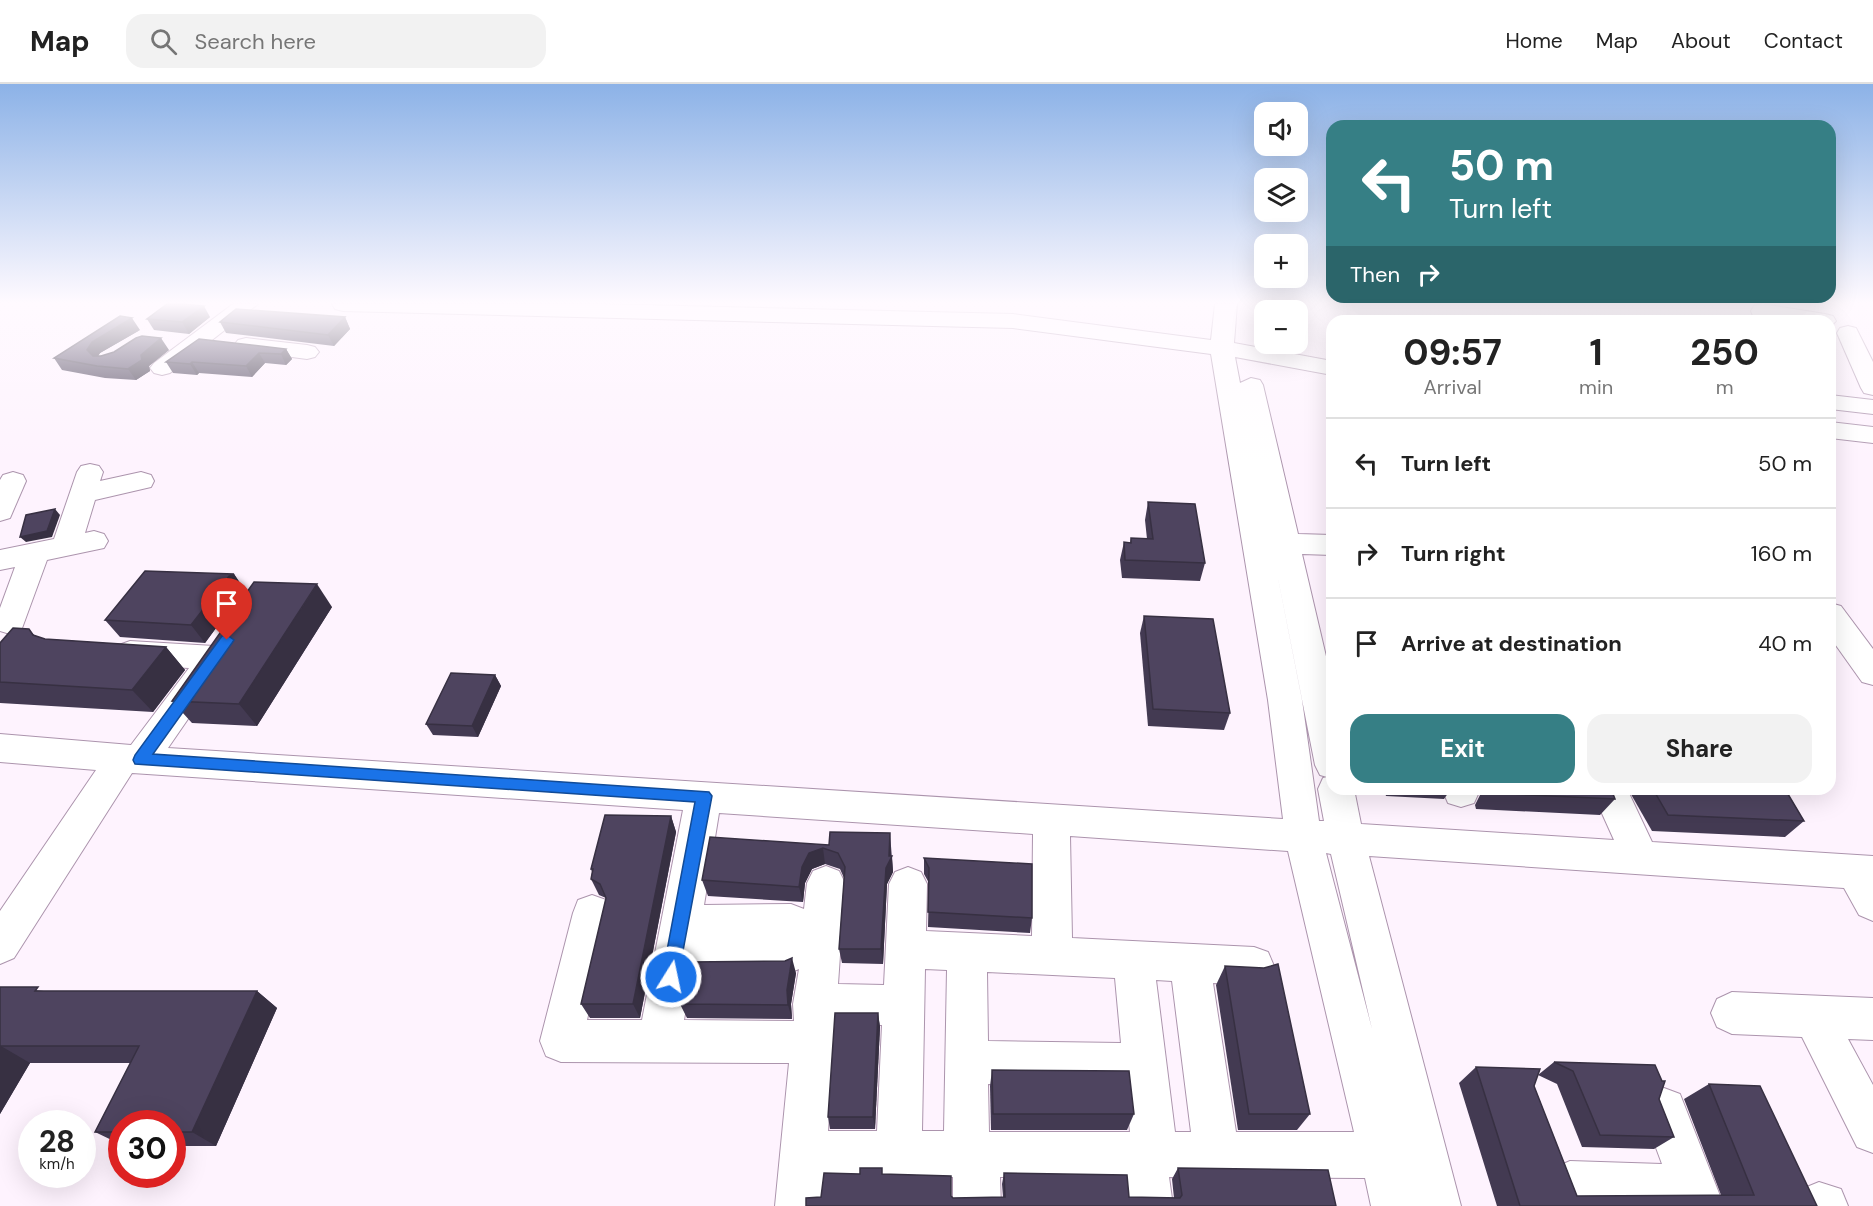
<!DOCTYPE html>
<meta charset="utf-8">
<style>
:root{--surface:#fff;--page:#f2f2f2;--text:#222;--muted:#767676;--line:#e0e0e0;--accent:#367f85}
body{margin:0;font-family:"DM Sans",sans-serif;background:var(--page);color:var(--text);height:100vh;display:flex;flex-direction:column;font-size:22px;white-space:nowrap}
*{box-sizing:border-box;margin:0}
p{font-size:20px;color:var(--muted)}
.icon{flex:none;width:33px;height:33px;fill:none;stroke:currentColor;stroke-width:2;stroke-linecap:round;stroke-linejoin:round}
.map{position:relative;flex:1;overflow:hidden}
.panel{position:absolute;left:1326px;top:231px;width:510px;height:480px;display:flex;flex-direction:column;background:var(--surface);border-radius:18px;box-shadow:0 6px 24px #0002}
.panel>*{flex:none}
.top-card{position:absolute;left:1326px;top:36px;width:510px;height:183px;border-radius:18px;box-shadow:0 6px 24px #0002;background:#367f85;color:#fff;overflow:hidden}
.fabs{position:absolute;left:1254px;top:18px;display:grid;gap:12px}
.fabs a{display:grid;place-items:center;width:54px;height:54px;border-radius:12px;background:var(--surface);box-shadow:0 6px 24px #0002;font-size:30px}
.speed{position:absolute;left:18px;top:1026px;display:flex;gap:12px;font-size:30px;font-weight:700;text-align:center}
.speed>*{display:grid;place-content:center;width:78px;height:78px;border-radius:50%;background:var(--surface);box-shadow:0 6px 24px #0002;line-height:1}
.speed small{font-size:15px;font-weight:400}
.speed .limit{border:9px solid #d22;background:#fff;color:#111}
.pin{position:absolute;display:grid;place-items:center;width:51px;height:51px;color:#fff;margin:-62px -26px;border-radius:50% 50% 50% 0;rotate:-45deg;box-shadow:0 0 6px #0007}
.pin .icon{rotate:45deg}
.me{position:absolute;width:66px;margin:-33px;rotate:10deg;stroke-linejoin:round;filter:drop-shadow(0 0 4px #0008)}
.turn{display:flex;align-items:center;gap:21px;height:126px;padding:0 24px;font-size:27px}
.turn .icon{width:78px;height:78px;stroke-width:2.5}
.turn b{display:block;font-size:42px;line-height:51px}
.then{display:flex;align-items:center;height:57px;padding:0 24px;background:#0003;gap:12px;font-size:22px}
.eta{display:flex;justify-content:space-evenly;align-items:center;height:102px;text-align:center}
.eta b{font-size:36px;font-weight:700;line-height:42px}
.button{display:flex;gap:12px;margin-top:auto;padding:12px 24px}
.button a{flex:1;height:69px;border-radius:18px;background:var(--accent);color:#fff;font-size:24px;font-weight:700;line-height:69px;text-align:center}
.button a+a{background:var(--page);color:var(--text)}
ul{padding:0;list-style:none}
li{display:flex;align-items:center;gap:18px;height:90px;padding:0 24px;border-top:2px solid var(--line)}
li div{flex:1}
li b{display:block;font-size:22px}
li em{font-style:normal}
header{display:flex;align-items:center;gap:36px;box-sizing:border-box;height:84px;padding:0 30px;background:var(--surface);border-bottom:2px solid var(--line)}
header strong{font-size:28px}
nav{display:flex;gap:33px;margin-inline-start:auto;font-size:21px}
.search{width:420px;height:54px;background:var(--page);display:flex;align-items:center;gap:15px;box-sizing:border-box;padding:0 21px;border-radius:18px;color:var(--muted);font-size:22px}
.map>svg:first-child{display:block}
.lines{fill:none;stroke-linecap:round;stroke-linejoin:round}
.minor-casing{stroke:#ac94ad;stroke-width:2}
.minor{fill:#fff;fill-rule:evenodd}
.wall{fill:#433a52}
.shaded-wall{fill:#373042}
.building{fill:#4e445f;stroke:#373042;stroke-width:1.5}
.route{fill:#1a73e8;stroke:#114b97;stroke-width:1.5}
</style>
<header>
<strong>Map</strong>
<div class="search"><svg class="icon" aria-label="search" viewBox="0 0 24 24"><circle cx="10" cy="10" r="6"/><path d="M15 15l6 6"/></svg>Search here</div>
<nav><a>Home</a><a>Map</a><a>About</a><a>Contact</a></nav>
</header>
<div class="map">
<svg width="1873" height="1122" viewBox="0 0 1873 1122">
<rect width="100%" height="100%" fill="#fef3fe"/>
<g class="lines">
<g class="minor-casing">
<g id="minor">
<path d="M233,220H258L170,289L162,291L154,289L150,284L154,279Z"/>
<path d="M332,220H602L1013,230L1211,256L1215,220H1237L1234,259L1332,277V291L1235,273L1240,299L1251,294L1260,296L1263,301L1298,450L1332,451V471L1302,470L1332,598V705H1354L1361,740L1614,756L1591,705H1627L1652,758L1873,772V837L1859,831L1844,804L1369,772L1461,1122H1371L1365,1094L1169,1093L1173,1122H1125L1123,1093H1000L1001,1122H953V1093H825L823,1122H775L789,979L561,978L546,972L540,957L573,829L578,816L592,811L606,816L611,829L587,936H642L683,726L132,689L14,874L0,880V827L96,686L0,678V650L131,661L189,584L130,581L119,577L114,569L119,561L130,557L214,562L225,566L230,574L168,664L1283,735L1268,616L1211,270L1013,244L343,227L335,225ZM1273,469L1315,681L1320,691L1327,693L1323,694L1318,705L1324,737H1319L1302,616ZM719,729L1033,750L1032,852L926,847L927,800L921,788L908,783L895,788L889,800L884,901L838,900L845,799L839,787L826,782L813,787L807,799L804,825L791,820L704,821ZM1070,752L1288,767L1354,1048H1236L1213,899L1254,901L1268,896L1274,882L1268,868L1254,863L1072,854ZM1326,769L1331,770L1372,945ZM799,885L793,920L794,937L684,936L692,890L789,889ZM925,885L947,886L944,1047H922ZM987,888L1115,894L1121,959L988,957ZM1156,896L1172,897L1191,1048H1175ZM835,940L882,941L877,1047H828ZM988,1000L1125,1002L1130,1048H989Z"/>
<path d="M1762,220L1825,230L1833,232L1836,237L1830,243V237H1755L1751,227L1754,222Z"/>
<path d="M1848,242L1856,244L1873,278V311L1864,309L1861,304L1837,249L1840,244Z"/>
<path d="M246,254L307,261L315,263L319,268L315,273L307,275L238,266L234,261L238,256Z"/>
<path d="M1830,311L1873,316V330L1830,325Z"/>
<path d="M1830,338L1873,343V359L1830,354Z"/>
<path d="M90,380L99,382L103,388L100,397L141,388L151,391L154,397L151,403L95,416L85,449L94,447L104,450L108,457L104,464L47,476L21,547L10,550L0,547V524L15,483L0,486V466L54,455L77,388L81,382Z"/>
<path d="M13,388L23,391L26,397L10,434L0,437V396L3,391Z"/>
<path d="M1830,519L1841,522L1873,565V601L1862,598L1830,553Z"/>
<path d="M1442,705H1478L1479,708L1474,719L1461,723L1448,719Z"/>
<path d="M1732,908L1873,914V956L1848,955L1873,1001V1069L1857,1063L1802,953L1732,950L1717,943L1711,929L1717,915Z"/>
<path d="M1664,1004L1680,1010L1724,1122H1567L1554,1116L1547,1100L1554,1084L1570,1077L1662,1080L1642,1026L1648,1010Z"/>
<path d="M1819,1098L1841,1105L1848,1122H1795L1802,1105Z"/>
</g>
</g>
<use href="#minor" class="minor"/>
</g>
<g class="wall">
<path d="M210,233L189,250L154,246L147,235Z"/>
<path d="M345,233L350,245L334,262L226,249L220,238Z"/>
<path d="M140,246L100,269L98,272L169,266L149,282L150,287L136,296L105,294L62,286L54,274Z"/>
<path d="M286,265L292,275L286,281L265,279L252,293L199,289L197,291L173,289L166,278Z"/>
<path d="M1148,418L1205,479L1200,497L1122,494L1120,476L1124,458L1130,459L1131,454L1147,455L1145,436Z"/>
<path d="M234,490L246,508L241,510L205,559L120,553L105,536Z"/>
<path d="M332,523L257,642L192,639L172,617L231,534L230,532Z"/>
<path d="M1144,532L1230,629L1224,646L1148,642L1140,549Z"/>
<path d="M29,545L35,552L45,555L166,563L185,586L153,628L0,619V559Z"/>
<path d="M495,591L501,602L478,653L433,651L426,640Z"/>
<path d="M1384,705H1451L1444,715L1386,712Z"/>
<path d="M1479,705H1611L1615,715L1600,731L1476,725L1475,721L1481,709Z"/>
<path d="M1628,705H1785L1804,737L1785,753L1652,747Z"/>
<path d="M671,732L676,748L640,934H590L581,920L606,814L599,811L591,795L592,788L591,785Z"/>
<path d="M890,749L893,788L887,800L883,880L842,879L839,865L844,794L840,785L825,780L812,785L805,799L803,818L708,812L702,796L829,761Z"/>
<path d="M924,774L1032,834L1030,849L928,843L929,799L924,790Z"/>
<path d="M1225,882L1310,1030L1297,1046H1238L1216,901Z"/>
<path d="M796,889L791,920L792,935L687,934L680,920Z"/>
<path d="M0,903L44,907H257L277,924L216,1062H172V1040H122V1061L95,1048L131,979H30L0,1030Z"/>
<path d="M878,929L880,943L875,1045H830L828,1033Z"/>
<path d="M1554,978L1659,1015L1674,1053L1654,1065L1582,1063L1557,1000L1538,991Z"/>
<path d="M1476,983L1534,1002L1577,1112L1721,1111L1684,1015L1709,1000L1817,1122H1497L1459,999Z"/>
<path d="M992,986L1134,1030L1127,1046H991L990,1002Z"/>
<path d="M1178,1084L1336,1122L821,1113L860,1090H883L951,1112L953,1114L1003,1113L1002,1100L1004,1089L1129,1113L1174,1114L1172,1095Z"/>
</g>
<g class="shaded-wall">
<path d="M204,222L210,233L189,250L182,238Z"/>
<path d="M345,233L350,245L334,262L328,251Z"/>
<path d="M132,234L140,246L100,269L95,277L87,266L92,258Z"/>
<path d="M161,254L169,266L149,282L150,287L136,296L128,285L141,271Z"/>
<path d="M286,265L292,275L286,281L281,270Z"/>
<path d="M259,269L265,279L252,293L246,282Z"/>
<path d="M192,278L199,289L197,291L190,280Z"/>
<path d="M55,425L60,431L52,453L26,458L20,453Z"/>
<path d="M234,490L246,508L241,510L205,559L191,541L229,492Z"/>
<path d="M317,500L332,523L257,642L239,620Z"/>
<path d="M166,563L185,586L153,628L132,606Z"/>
<path d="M495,591L501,602L478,653L472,642Z"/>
<path d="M671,732L676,748L640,934L633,920Z"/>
<path d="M890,749L891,773L892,772L893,788L887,800L883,880L881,865L886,784L889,772Z"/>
<path d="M823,764L825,780L812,785L805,799L803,818L799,803L802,783L809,769Z"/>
<path d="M792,874L796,889L791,920L792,935L788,921L787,906Z"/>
<path d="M257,907L277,924L216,1062L192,1048Z"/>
<path d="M878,929L880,943L875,1045L873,1033Z"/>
<path d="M1,962L30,979L0,1030V964Z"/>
</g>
<g class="building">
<path d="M167,220H184L204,222L182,238L147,235Z"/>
<path d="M236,225L345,233L328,251L220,238Z"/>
<path d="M120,232L132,234L92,258L87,266L93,272H101L114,268L136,254L142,252L161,254L141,271L142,276L128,285L97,282L54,274Z"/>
<path d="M199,255L286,265L281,270L259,269L246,282L192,278L190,280L166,278Z"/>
<path d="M1148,418L1195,420L1205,479L1125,476L1124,458L1131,459V454L1153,455Z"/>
<path d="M55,425L47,447L20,453L26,431Z"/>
<path d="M145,487L234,490L229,492L191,541L105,536Z"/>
<path d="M254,498L317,500L239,620L172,617L232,532H230Z"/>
<path d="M1144,532L1213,535L1230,629L1153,625Z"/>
<path d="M13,544L29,545L33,551L45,555L166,563L132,606L0,598V559Z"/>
<path d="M451,589L495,591L472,642L426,640Z"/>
<path d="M1486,705H1611L1615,715L1488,709Z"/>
<path d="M1653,705H1785L1804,737L1668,731Z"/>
<path d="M605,731L671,732L633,920H581L606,814L600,800L591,795L593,785H591Z"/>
<path d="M830,748L890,749L889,772H892L886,784L881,865H839L845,783L838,769L823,764L809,769L802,783L799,803L702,796L710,753L829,761Z"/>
<path d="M924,774L1032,780V834L928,828L929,784Z"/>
<path d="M792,874L787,906L788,921L680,920L688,878L785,877Z"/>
<path d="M1278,880L1310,1030H1249L1225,882L1264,884Z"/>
<path d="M0,903H38L35,907H257L192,1048H172V1040H122V1048H95L139,962H1L0,964Z"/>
<path d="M835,929H878L873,1033H828Z"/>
<path d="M1554,978L1655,981L1662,997H1665L1659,1015L1674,1053L1600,1051L1573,987Z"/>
<path d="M1476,983L1540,985L1534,1002L1577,1112L1754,1111L1709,1000L1760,1002L1817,1122H1520Z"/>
<path d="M992,986L1129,987L1134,1030H993Z"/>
<path d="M860,1084H882V1090L951,1092V1112L953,1114L1005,1113L1004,1089L1127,1091L1129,1113L1180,1114L1182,1111L1178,1084L1328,1086L1336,1122H806V1114L821,1113L824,1089L860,1090Z"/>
</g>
<linearGradient id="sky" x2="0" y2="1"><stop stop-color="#8cb2e7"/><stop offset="0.58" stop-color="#fffaff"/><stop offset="1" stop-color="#fffaff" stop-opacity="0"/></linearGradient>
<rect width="1873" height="377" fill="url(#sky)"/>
<path class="route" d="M227,551L234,556L232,559L153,670L709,708L712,712L677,899L671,902L665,899L662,893L695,718L135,680L133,676L135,671L222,552Z"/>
</svg>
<div class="fabs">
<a><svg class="icon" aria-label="sound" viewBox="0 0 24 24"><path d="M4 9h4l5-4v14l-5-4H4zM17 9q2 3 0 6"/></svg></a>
<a><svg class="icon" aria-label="layers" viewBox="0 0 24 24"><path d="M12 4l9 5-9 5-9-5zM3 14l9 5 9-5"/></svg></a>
<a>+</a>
<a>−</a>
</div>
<div class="speed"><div>28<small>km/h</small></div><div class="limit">30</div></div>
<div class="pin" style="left:227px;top:556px;background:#d93025"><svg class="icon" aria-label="arrive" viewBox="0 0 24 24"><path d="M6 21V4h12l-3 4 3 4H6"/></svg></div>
<svg class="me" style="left:671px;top:893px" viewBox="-20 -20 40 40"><circle r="17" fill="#1a73e8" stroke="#fff" stroke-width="3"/><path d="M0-11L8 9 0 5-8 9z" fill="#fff"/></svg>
<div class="top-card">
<div class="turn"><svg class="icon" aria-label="left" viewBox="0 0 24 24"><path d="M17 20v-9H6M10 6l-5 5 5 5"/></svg><div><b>50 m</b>Turn left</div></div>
<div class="then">Then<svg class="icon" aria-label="right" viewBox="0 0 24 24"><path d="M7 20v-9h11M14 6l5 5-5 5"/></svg></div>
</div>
<section class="panel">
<div class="eta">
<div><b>09:57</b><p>Arrival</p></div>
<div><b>1</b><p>min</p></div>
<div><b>250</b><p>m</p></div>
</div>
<ul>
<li><svg class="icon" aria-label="left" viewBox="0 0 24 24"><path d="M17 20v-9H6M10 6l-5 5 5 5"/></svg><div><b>Turn left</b></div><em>50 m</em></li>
<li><svg class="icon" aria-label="right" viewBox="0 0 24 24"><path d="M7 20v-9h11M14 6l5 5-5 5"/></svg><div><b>Turn right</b></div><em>160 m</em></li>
<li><svg class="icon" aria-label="arrive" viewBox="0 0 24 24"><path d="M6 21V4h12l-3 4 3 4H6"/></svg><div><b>Arrive at destination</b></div><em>40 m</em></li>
</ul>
<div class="button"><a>Exit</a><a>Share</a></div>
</section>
</div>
